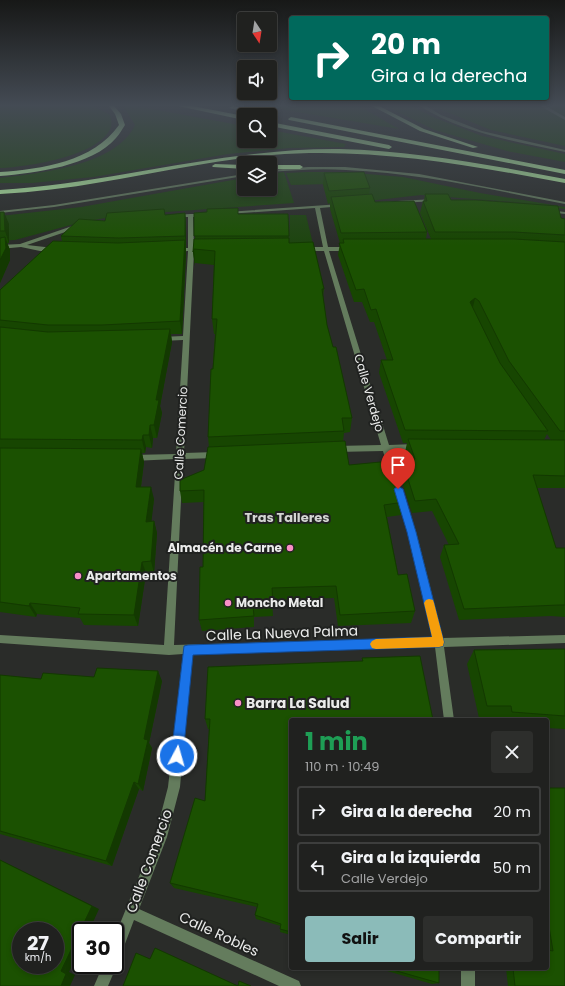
<!DOCTYPE html>
<html lang="es">
<meta charset="utf-8">
<style>
:root{--surface:#20211f;--page:#2d2e2c;--text:#f1f3f6;--muted:#a2a3a4;--line:#3d3e3d;--accent:#8bbbb9}
body{margin:0;font-family:Poppins,sans-serif;background:var(--page);color:var(--text);height:100vh;display:flex;flex-direction:column;font-size:15px;white-space:nowrap}
*{box-sizing:border-box;margin:0}
p{font-size:13px;color:var(--muted)}
.icon{flex:none;width:22px;height:22px;fill:none;stroke:currentColor;stroke-width:2;stroke-linecap:round;stroke-linejoin:round}
.map{position:relative;flex:1;overflow:hidden}
.details{position:absolute;left:289px;top:718px;width:260px;height:252px;display:flex;flex-direction:column;background:var(--surface);border-radius:4px;box-shadow:0 2px 6px #0003,0 0 0 1px var(--line)}
.details>*{flex:none}
.banner{position:absolute;left:289px;top:16px;width:260px;height:84px;border-radius:4px;box-shadow:0 2px 6px #0003,0 0 0 1px var(--line);background:#00695c;color:#fff;overflow:hidden}
.needle{width:26px;rotate:168deg}
.tools{position:absolute;left:237px;top:12px;display:grid;gap:8px}
.tools a{display:grid;place-items:center;width:40px;height:40px;border-radius:4px;background:var(--surface);box-shadow:0 2px 6px #0003,0 0 0 1px var(--line);font-size:20px}
.speed{position:absolute;left:12px;top:922px;display:flex;gap:8px;font-size:20px;font-weight:700;text-align:center}
.speed>*{display:grid;place-content:center;width:52px;height:52px;border-radius:50%;background:var(--surface);box-shadow:0 2px 6px #0003,0 0 0 1px var(--line);line-height:1}
.speed small{font-size:10px;font-weight:400}
.speed .limit{border:2px solid #111;border-radius:6px;background:#fff;color:#111}
.pin{position:absolute;display:grid;place-items:center;width:34px;height:34px;color:#fff;margin:-41px -17px;border-radius:50% 50% 50% 0;rotate:-45deg;box-shadow:0 0 4px #0007}
.pin .icon{rotate:45deg}
.me{position:absolute;width:44px;margin:-22px;rotate:6deg;stroke-linejoin:round;filter:drop-shadow(0 0 3px #0008)}
.turn{display:flex;align-items:center;gap:14px;height:84px;padding:0 16px;font-size:18px}
.turn .icon{width:52px;height:52px;stroke-width:2.5}
.turn b{display:block;font-size:28px;line-height:34px}
.round{display:grid;place-items:center;flex:none;width:42px;height:42px;border-radius:4px;background:var(--page)}
.overview{display:flex;align-items:center;justify-content:space-between;height:68px;padding:0 16px}
h1{font-size:24px;font-weight:700;line-height:30px;color:#1e9e55}
.action{display:flex;gap:8px;margin-top:auto;padding:8px 16px}
.action a{flex:1;height:46px;border-radius:4px;background:var(--accent);color:#111;font-size:16px;font-weight:700;line-height:46px;text-align:center}
.action a+a{background:var(--page);color:var(--text)}
ul{padding:0;list-style:none}
li{display:flex;align-items:center;gap:12px;height:50px;margin:0 8px 6px;padding:0 8px;border:2px solid var(--line);border-radius:4px}
li div{flex:1}
li b{display:block;font-size:15px}
li em{font-style:normal}
.map>svg:first-child{display:block}
.green{fill:#1d450e}
.lines{fill:none;stroke-linecap:round;stroke-linejoin:round}
.service{fill:#647c5d;fill-rule:evenodd}
.minor{fill:#647c5d;fill-rule:evenodd}
.motorway{fill:#b2eda0;fill-rule:evenodd}
.wall{fill:#174601;fill-rule:evenodd}
.shaded-wall{fill:#133901}
.building{fill:#1b5101;stroke:#133901;fill-rule:evenodd}
.route{fill:#1a73e8;stroke:#114b97}
.slow{fill:#f59e0b}
.poi-dot{fill:#fa8fc6;stroke:#202220;stroke-width:1.5}
.labels{text-anchor:middle;stroke-width:4;stroke-linejoin:round;paint-order:stroke}
.street-label{font-size:12px;fill:#ebeceb;stroke:#202220}
.poi-label{font-size:12px;font-weight:bold;fill:#ebeceb;stroke:#202220;text-anchor:start}
.neighbourhood-label{font-size:13px;font-weight:bold;fill:#d3d5d2;stroke:#202220}
.near-street-label{font-size:14px;fill:#ebeceb;stroke:#202220}
.near-poi-label{font-size:14px;font-weight:bold;fill:#ebeceb;stroke:#202220;text-anchor:start}
</style>
<div class="map">
<svg width="565" height="986" viewBox="0 0 565 986">
<rect width="100%" height="100%" fill="#2a2c29"/>
<g class="green">
<path d="M0,106H93L110,115C111,119 112,123 111,127C100,156 28,167 0,168Z"/>
<path d="M126,106H136L244,126V141H270V130L346,144L344,147L289,148L228,154L93,177L32,183H0V178C40,173 116,166 135,125L124,107Z"/>
<path d="M263,106H359L399,129L262,106Z"/>
<path d="M386,106H411L433,117L482,136L565,154V162L507,151L435,130Z"/>
<path d="M433,106H565V146L491,130Z"/>
<path d="M284,172L294,203L123,215L82,222L15,240L0,241V216L81,207L244,178V189H270V174Z"/>
<path d="M308,172H343L403,177L480,193L565,207V209L514,202L421,195L368,201L365,183L291,185L286,173Z"/>
<path d="M290,215H306L313,244L289,245Z"/>
</g>
<g class="lines">
<path class="service" d="M546,106L565,117V120L540,106Z"/>
<g class="minor">
<path d="M420,106H426L441,115L482,131L565,150V152C516,141 464,134 420,106Z"/>
<path d="M308,167H345L419,174L565,202V204C493,190 420,173 346,170C321,168 295,170 270,172V170Z"/>
<path d="M244,174V176L54,207L0,213V211L54,205Z"/>
<path d="M435,199L437,200V201L379,204L377,203L379,202Z"/>
<path d="M341,204L343,205V206L320,208L328,247H348L351,249L348,251H329L389,445L416,444L420,447L416,450H390L397,472L393,475L389,472L383,451L336,452L332,449L336,446L381,445L324,251H304L301,249L304,247H323L315,208L227,214L225,213L227,212Z"/>
<path d="M548,210L565,212V214L548,212Z"/>
<path d="M190,214H203L205,215L203,216L193,217L194,248L204,247L207,249L204,251H194L184,453L216,452L220,455L216,458L183,459L174,645L433,638L408,532L396,496L397,494H403L404,496L416,532L443,638L565,635V643L444,647L454,720H444L435,647L192,654L180,787L167,837L139,909L299,981L301,986H279L134,920L120,957L115,959V936L155,837L168,787L183,654L169,655L0,643V635L164,645L176,459L132,461L128,458L132,455L176,454L183,340L161,341L158,339L161,337L183,336L188,251L176,252L173,250L176,248H188V217H175L173,216L175,215Z"/>
<path d="M78,224L81,226L80,227L27,245L54,248L56,249V251H40L21,247L0,249V245L20,244Z"/>
<path d="M115,961L117,965L108,986H94L103,965H115Z"/>
<rect x="461" y="968" width="14" height="18"/>
</g>
<g class="motorway">
<path d="M109,106H114L121,114L125,125C122,129 120,134 116,138C92,166 35,173 0,176V172C42,169 93,162 119,125L115,114Z"/>
<path d="M178,106H192L244,116V120Z"/>
<path d="M233,106L268,113L271,115L270,116L229,108Z"/>
<path d="M372,106H379L424,129L478,147L473,148L420,131Z"/>
<path d="M291,117L565,170V174L289,120L288,119Z"/>
<path d="M270,122L389,145L392,147L389,149L270,126Z"/>
<path d="M339,149C415,151 491,165 565,179V183C469,165 370,147 272,155C214,160 158,173 102,182C68,188 34,192 0,194V190C114,183 224,148 339,149Z"/>
<path d="M215,164L244,165V169L213,167L212,166Z"/>
<path d="M270,165H300L303,167L300,169H270Z"/>
</g>
</g>
<g class="wall">
<path d="M324,173L370,188L369,194L375,202L427,232L426,239H431L420,213L423,201H424L425,194L451,200L565,219V488H537L556,548H565V617L551,616L459,620L440,557L444,545H449L432,511L412,513L399,473L402,460H408L405,452L407,443H403L379,373L381,360H387L374,322H370L362,302H354L338,255L340,243L330,209V203L328,204L323,185ZM547,434L551,440H544Z"/>
<path d="M0,212L9,224V243H7L10,250V260L0,283Z"/>
<path d="M185,213L186,223V253L182,334H171L172,342L160,406L162,413L157,438H153L152,448L146,447L145,453H142L144,462L141,487L154,499L151,521H154L157,533L154,573H146L138,626L84,625L80,618L37,614L36,617L0,612V290L62,241L61,236L105,221Z"/>
<path d="M194,213L238,214H288L289,243L324,289L323,296L327,325L352,418L350,432L344,433L343,441L349,465L404,502L401,515L387,517L398,575L415,611L411,623L338,626L334,598L272,600L273,616L254,617V627L202,631L199,620L203,567L204,502L182,503L180,491L204,470L209,447L208,437L215,334H214L212,319L214,265L195,263V266L193,252L195,238Z"/>
<path d="M565,649V729L547,728V720H501V718H479L467,664L474,650Z"/>
<path d="M420,656L291,720V935L280,932L281,926L256,919L255,915L257,907L174,888L170,883L205,801L209,729H208L205,719L362,661V658Z"/>
<path d="M0,675L41,679L94,677L162,681L149,743L152,748L143,791L139,789L112,866L0,834Z"/>
<path d="M547,788L565,986H508L506,968H547Z"/>
<path d="M377,968H439V983L432,984Z"/>
</g>
<g class="shaded-wall">
<path d="M4,212L9,224V243L5,231Z"/>
<path d="M185,213L186,223V247L185,236Z"/>
<path d="M5,237L10,250V260L0,283V260Z"/>
<path d="M185,240L186,253L182,334L180,321Z"/>
<path d="M194,249L195,263V266L193,252Z"/>
<path d="M475,298L472,311L470,302Z"/>
<path d="M170,329L172,342L160,406L162,413L157,438L154,425L156,400Z"/>
<path d="M150,425L153,438L152,448L149,435Z"/>
<path d="M143,435L146,447L145,453L142,440Z"/>
<path d="M141,449L144,462L139,500L136,487Z"/>
<path d="M151,487L154,499L150,534L146,522Z"/>
<path d="M154,521L157,533L154,573L151,561Z"/>
<path d="M142,562L146,573L138,626L134,615Z"/>
<path d="M30,603L37,614L36,617L29,606Z"/>
<path d="M158,671L162,681L149,743L152,748L143,791L138,784L144,739Z"/>
<path d="M134,782L139,789L112,866L106,861Z"/>
<path d="M0,860L99,909L89,931H81V947L69,972L75,975L70,986H61V971Z"/>
</g>
<g class="building">
<path d="M364,172L370,188L329,191L324,173Z"/>
<path d="M372,194L375,202L414,201L427,232L341,233L331,197Z"/>
<path d="M425,194H448L451,200H476L558,206L561,218L565,219V235L514,232H435L423,201H427Z"/>
<path d="M238,208V214H288L289,236H194V213L207,212V209Z"/>
<path d="M164,209L165,215L185,213V236L119,238L61,236L79,219L105,221L107,213Z"/>
<path d="M0,212H4L5,231H0Z"/>
<path d="M5,237L6,248L0,260V238Z"/>
<path d="M289,238V243L313,242L324,289H322L327,325L333,347H336L352,418H342L344,431L208,437L211,369H213L217,319H212L215,251L194,249L193,252L194,239Z"/>
<path d="M343,239H514L565,242V431H560L509,361L479,301L475,298L470,302L500,363L548,431L405,430L381,360H393L376,309L371,310L364,289L356,290L339,243H344Z"/>
<path d="M185,240L180,321L102,325H48L0,320V290L53,241L118,243Z"/>
<path d="M0,327L48,332L170,329L156,400H159L154,425H150L149,435H143L142,440L0,439Z"/>
<path d="M408,439L565,440V476L533,475L556,548H565V605H559L464,609L444,545L459,544L436,499L415,501L402,460L415,459Z"/>
<path d="M345,441L349,465L391,461L404,502L384,505L398,575L407,574L415,611L340,615L336,586L272,588L273,605L253,606L254,616L199,620L200,567H203L204,490L180,491V480L204,470L208,447Z"/>
<path d="M0,448L141,449L136,487H151L146,522L154,521L151,561L142,562L134,615L78,614L80,608L30,603L29,606L0,602Z"/>
<path d="M565,649V716L512,712L511,706H487L474,650Z"/>
<path d="M420,656L433,720H291V932L280,929L281,924L255,915L258,904L170,883L195,798L205,801L210,719H205L208,667L363,661L362,658Z"/>
<path d="M97,668L158,671L144,739L148,740L138,784L134,782L106,861L0,831V675L41,679L43,673L94,677Z"/>
<path d="M547,788H565V986H515L513,968H547V950L553,951L547,914Z"/>
<path d="M0,860L92,906L61,971L66,974L61,986H0ZM21,931H55V965H21Z"/>
<path d="M155,948L238,986L239,981L251,986H123L136,953L150,959Z"/>
<path d="M386,968H439V983Z"/>
</g>
<linearGradient id="sky" x2="0" y2="1"><stop stop-color="#171817"/><stop offset="0.43" stop-color="#444b54"/><stop offset="1" stop-color="#444b54" stop-opacity="0"/></linearGradient>
<rect width="565" height="245" fill="url(#sky)"/>
<path class="route" d="M398,486L403,489L416,532L444,642L443,646L439,647L193,655L183,756L182,761L177,763L173,761L171,756L184,646L188,645L432,637L407,532L394,489Z"/>
<path class="slow" d="M429,599L433,600L434,603L444,642L443,646L439,647L376,649L372,648L370,644L372,641L376,639L432,637L424,603L426,600Z"/>
<g class="poi-dot">
<circle cx="290" cy="548" r="4"/>
<circle cx="78" cy="576" r="4"/>
<circle cx="228" cy="603" r="4"/>
<circle cx="238" cy="703" r="4"/>
</g>
<g class="labels">
<g class="street-label">
<text transform="translate(369 393) rotate(74)" y="4">Calle Verdejo</text>
<text transform="translate(181 433) rotate(-87)" y="4">Calle Comercio</text>
</g>
<g class="poi-label">
<text x="282" y="552" text-anchor="end">Almacén de Carne</text>
<text x="86" y="580">Apartamentos</text>
<text x="236" y="607">Moncho Metal</text>
</g>
<g class="neighbourhood-label">
<text x="287" y="522">Tras Talleres</text>
</g>
<g class="near-street-label">
<text transform="translate(282 633) rotate(-2)" y="5">Calle La Nueva Palma</text>
<text transform="translate(149 861) rotate(-70)" y="5">Calle Comercio</text>
<text transform="translate(219 934) rotate(25)" y="5">Calle Robles</text>
</g>
<g class="near-poi-label">
<text x="246" y="708">Barra La Salud</text>
</g>
</g>
</svg>
<div class="tools">
<a><svg class="needle" viewBox="-14 -14 28 28"><path d="M0-13l5 13h-10z" fill="#e53935"/><path d="M0 13l5-13h-10z" fill="#a2a3a4"/></svg></a>
<a><svg class="icon" aria-label="sound" viewBox="0 0 24 24"><path d="M4 9h4l5-4v14l-5-4H4zM17 9q2 3 0 6"/></svg></a>
<a><svg class="icon" aria-label="search" viewBox="0 0 24 24"><circle cx="10" cy="10" r="6"/><path d="M15 15l6 6"/></svg></a>
<a><svg class="icon" aria-label="layers" viewBox="0 0 24 24"><path d="M12 4l9 5-9 5-9-5zM3 14l9 5 9-5"/></svg></a>
</div>
<div class="speed"><div>27<small>km/h</small></div><div class="limit">30</div></div>
<div class="pin" style="left:398px;top:489px;background:#d93025"><svg class="icon" aria-label="arrive" viewBox="0 0 24 24"><path d="M6 21V4h12l-3 4 3 4H6"/></svg></div>
<svg class="me" style="left:177px;top:756px" viewBox="-20 -20 40 40"><circle r="17" fill="#1a73e8" stroke="#fff" stroke-width="3"/><path d="M0-11L8 9 0 5-8 9z" fill="#fff"/></svg>
<div class="banner">
<div class="turn"><svg class="icon" aria-label="right" viewBox="0 0 24 24"><path d="M7 20v-9h11M14 6l5 5-5 5"/></svg><div><b>20 m</b>Gira a la derecha</div></div>
</div>
<section class="details">
<div class="overview"><div><h1>1 min</h1><p>110 m · 10:49</p></div><a class="round"><svg class="icon" aria-label="close" viewBox="0 0 24 24"><path d="M6 6l12 12M18 6L6 18"/></svg></a></div>
<ul>
<li><svg class="icon" aria-label="right" viewBox="0 0 24 24"><path d="M7 20v-9h11M14 6l5 5-5 5"/></svg><div><b>Gira a la derecha</b></div><em>20 m</em></li>
<li><svg class="icon" aria-label="left" viewBox="0 0 24 24"><path d="M17 20v-9H6M10 6l-5 5 5 5"/></svg><div><b>Gira a la izquierda</b><p>Calle Verdejo</p></div><em>50 m</em></li>
</ul>
<div class="action"><a>Salir</a><a>Compartir</a></div>
</section>
</div>
